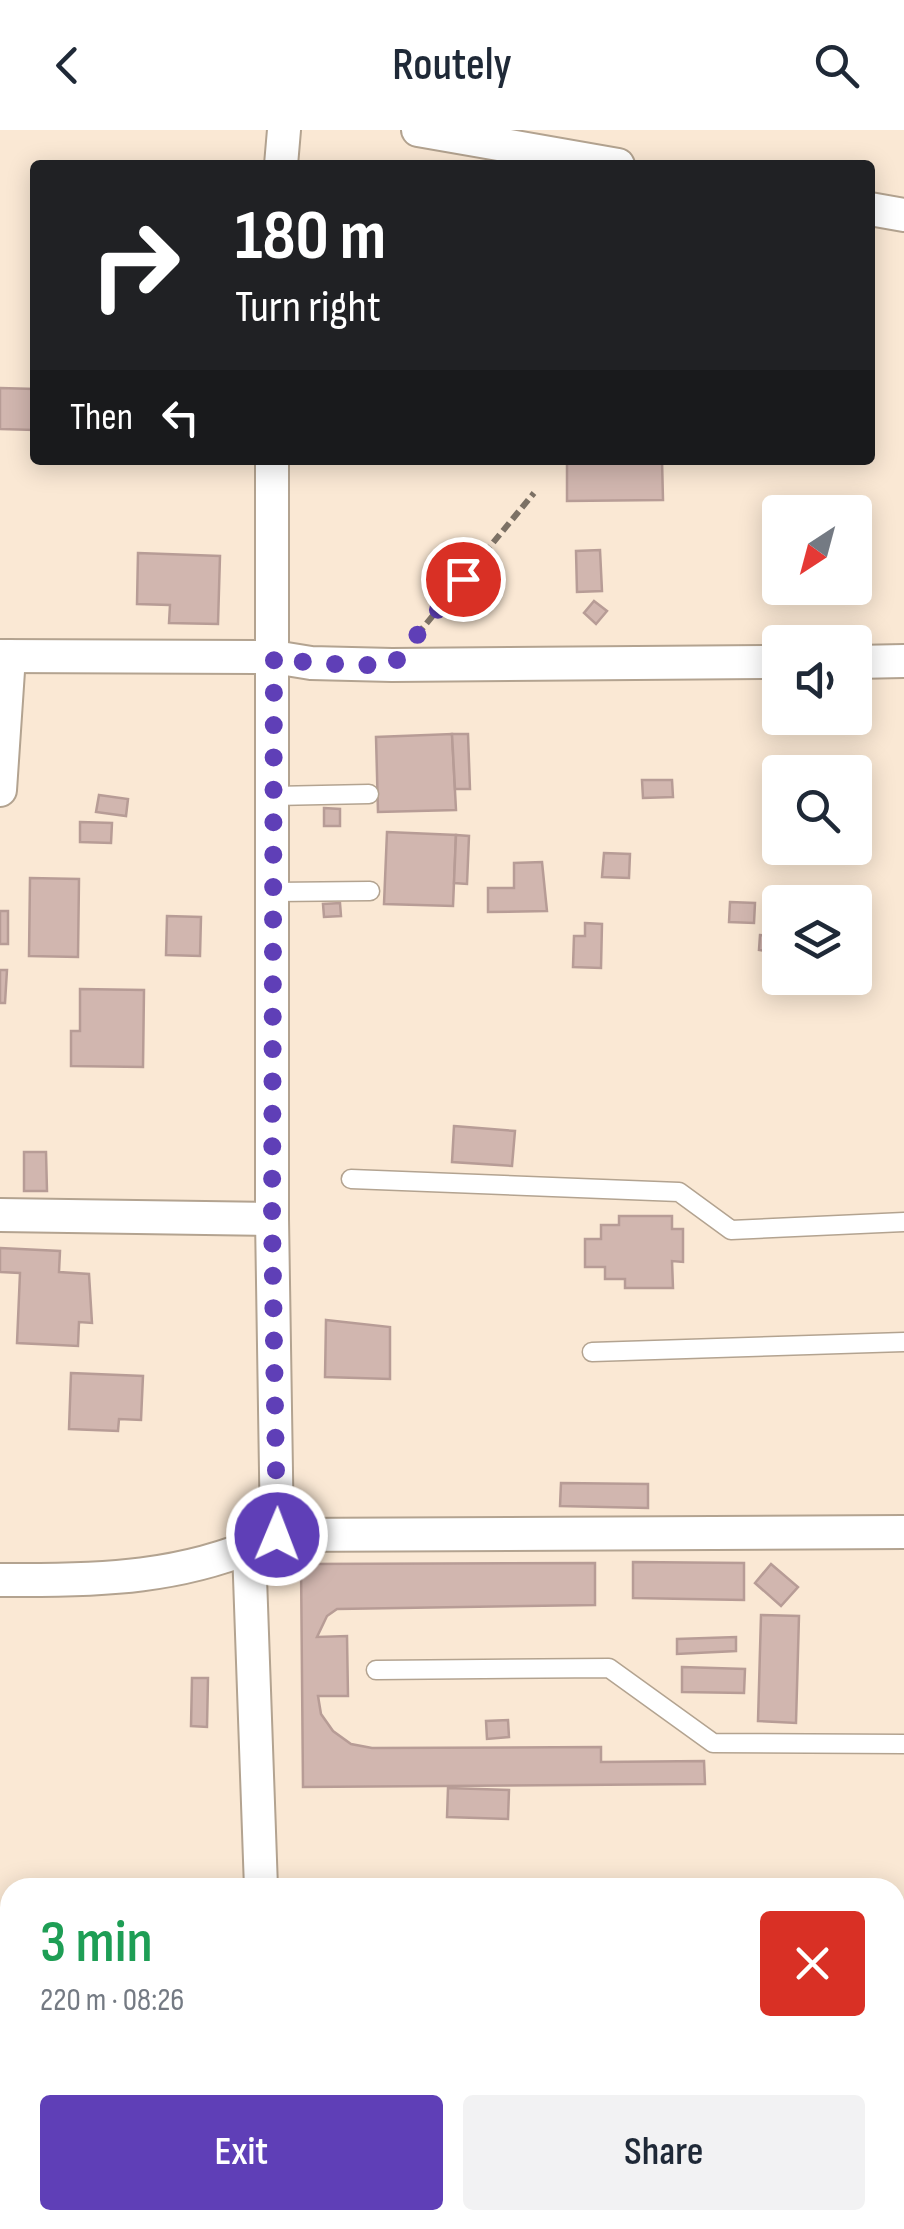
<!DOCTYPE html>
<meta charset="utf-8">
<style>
:root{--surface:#fff;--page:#f2f2f3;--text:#1f2937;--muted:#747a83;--accent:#5f3fb7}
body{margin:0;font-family:"Sofia Sans Condensed",sans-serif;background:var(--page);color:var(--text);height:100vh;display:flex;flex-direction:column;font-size:38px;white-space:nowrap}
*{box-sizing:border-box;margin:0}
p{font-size:32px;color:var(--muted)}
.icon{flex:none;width:55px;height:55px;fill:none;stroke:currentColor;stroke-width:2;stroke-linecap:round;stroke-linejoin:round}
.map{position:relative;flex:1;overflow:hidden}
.drawer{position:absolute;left:0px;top:1748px;width:905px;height:352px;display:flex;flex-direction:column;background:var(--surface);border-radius:30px 30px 0 0;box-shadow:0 5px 25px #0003}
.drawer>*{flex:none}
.guide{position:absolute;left:30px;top:30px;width:845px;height:305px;border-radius:10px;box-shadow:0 5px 25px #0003;background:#202124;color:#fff;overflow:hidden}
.needle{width:65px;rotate:216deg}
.buttons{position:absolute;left:762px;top:365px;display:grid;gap:20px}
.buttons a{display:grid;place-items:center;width:110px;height:110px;border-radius:10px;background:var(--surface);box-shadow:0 5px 25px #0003;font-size:50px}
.pin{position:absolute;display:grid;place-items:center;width:85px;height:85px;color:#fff;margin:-42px;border:5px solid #fff;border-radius:50%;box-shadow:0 2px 10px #0007}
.me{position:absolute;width:110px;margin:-55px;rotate:1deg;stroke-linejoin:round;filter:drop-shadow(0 0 8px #0008)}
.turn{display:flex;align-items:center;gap:35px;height:210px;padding:0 40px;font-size:45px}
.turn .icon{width:130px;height:130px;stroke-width:2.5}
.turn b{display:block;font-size:70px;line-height:85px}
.then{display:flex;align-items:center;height:95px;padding:0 40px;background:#0003;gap:20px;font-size:38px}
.round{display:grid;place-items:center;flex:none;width:105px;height:105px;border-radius:10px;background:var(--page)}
.overview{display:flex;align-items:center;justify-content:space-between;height:170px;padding:0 40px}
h1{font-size:60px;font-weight:600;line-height:75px;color:#1e9e55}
.cta{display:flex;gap:20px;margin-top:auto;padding:20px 40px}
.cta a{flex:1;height:115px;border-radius:10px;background:var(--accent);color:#fff;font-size:40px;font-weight:600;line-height:115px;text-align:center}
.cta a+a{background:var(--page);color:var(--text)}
header{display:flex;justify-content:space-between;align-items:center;height:130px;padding:0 40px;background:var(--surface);font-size:45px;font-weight:600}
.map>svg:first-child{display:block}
.building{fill:#d1b6af;stroke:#b79c96;stroke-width:2.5}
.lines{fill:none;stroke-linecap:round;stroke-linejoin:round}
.service-casing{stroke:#b3a390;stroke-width:21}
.minor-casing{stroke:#b3a390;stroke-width:36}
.path{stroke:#7c7165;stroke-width:6;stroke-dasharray:10 5;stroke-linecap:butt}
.service{stroke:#fff;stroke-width:18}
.minor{stroke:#fff;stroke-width:32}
.route{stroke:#5f3fb7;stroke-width:18;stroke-dasharray:0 32.4}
</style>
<header><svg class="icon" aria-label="back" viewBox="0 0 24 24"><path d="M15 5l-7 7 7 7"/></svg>Routely<svg class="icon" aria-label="search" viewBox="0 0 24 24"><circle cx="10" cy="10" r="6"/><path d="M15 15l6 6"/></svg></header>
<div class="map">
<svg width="904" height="2099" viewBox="0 0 904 2099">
<rect width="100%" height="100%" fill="#fae8d4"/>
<g class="building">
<path d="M0,258L35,259V300L0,299Z"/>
<path d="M567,330H662L663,370L567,371Z"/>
<path d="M600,420L602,461L577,462L576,421Z"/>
<path d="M138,423L220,426L218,494L169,493L170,475L137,474Z"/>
<path d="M594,471L607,481L596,494L584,483Z"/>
<path d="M452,604L456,680L378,682L376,607Z"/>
<path d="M452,604H468L470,659H455Z"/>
<path d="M642,650H672L673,667L643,668Z"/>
<path d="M99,665L128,669L126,686L96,682Z"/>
<path d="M324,678L340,679V696H324Z"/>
<path d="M80,692L112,693L111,713L80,712Z"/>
<path d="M387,702L456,705L453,776L384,774Z"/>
<path d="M456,705L469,706L467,754L454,753Z"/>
<path d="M604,723L630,724L629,748L602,747Z"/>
<path d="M542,732L547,781L488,782V758H514V733Z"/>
<path d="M30,748L79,749L78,827L29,826Z"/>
<path d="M730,772L755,773L754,793L729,792Z"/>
<path d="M340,773L341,786L324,787L323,774Z"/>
<rect x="0" y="781" width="8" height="33"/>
<path d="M167,786L201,787L200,826L166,825Z"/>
<path d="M585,793L602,794L601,838L573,837L574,806H585Z"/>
<path d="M760,805L780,807V823L759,820Z"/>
<path d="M0,840H7L5,873H0Z"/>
<path d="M80,859L144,860L143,937L71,936V901H80Z"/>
<path d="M454,996L515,1001L512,1036L452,1032Z"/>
<path d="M24,1022H46L47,1061H24Z"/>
<path d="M619,1086H672V1099H683V1132L672,1131L673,1158H625V1149H605V1137H585V1109H601V1095H619Z"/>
<path d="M0,1118L60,1121L59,1142L89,1144L92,1193L79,1192L78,1216L17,1213L20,1143L0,1142Z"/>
<path d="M326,1190L390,1197V1249L325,1247Z"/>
<path d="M71,1243L143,1246L141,1290L119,1289L118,1301L69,1299Z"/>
<path d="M561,1353L648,1354V1378L560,1376Z"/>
<path d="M633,1432L744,1433V1470L633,1468Z"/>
<path d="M595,1433V1475L337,1479L327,1486L317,1507L347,1506L348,1566H318L321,1584L333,1601L351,1614L372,1618L601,1617V1632L704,1631L705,1654L303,1657L301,1434Z"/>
<path d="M771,1434L798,1457L781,1476L755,1453Z"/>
<path d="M761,1485L799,1486L796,1593L758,1591Z"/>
<path d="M736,1507V1521L677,1524V1509Z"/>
<path d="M682,1537L745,1539L744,1563L682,1562Z"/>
<path d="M192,1548H208L207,1597L191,1596Z"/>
<path d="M508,1590L509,1607L487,1609L486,1591Z"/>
<path d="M448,1658L509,1660L508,1689L447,1687Z"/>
</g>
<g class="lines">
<g class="service-casing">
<g id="service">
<path d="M274,666L369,664"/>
<path d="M275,762L370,761"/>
<path d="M351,1049L679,1062L731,1100L904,1092"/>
<path d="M592,1222L904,1212"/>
<path d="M376,1540L609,1538L713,1613L904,1614"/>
<path d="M0,2073H10"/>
</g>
</g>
<g class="minor-casing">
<g id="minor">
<path d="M418,0L618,35"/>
<path d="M281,35L284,0"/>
<path d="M870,79L904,85"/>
<path d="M272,330V1089L277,1405"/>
<path d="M0,526L274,527L311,533L392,535L780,532"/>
<path d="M855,532L904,531"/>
<path d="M0,660L9,526"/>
<path d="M0,1085L272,1089"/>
<path d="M249,1419L261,1758"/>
<path d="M0,1450C97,1451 189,1449 277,1405L904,1402"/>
<path d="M0,1901H10"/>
<path d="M272,2090V2099"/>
</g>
</g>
<path class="path" d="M417,505L534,363"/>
<use href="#service" class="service"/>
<use href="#minor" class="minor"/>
</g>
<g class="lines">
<path class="route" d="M277,1405L272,1089L274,527L311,533L392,536L463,449"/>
</g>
</svg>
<div class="buttons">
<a><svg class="needle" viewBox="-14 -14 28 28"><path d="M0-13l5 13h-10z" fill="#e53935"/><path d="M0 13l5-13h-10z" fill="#747a83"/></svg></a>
<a><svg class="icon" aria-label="sound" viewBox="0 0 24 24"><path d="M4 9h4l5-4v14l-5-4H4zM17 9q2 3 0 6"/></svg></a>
<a><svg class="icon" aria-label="search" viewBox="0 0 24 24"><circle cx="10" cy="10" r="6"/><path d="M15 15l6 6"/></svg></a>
<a><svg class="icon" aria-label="layers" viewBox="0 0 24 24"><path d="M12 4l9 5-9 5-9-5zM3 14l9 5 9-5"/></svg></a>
</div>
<div class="pin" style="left:463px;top:449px;background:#d93025"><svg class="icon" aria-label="arrive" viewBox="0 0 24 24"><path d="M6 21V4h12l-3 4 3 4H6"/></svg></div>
<svg class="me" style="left:277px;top:1405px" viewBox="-20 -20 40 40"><circle r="17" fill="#5f3fb7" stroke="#fff" stroke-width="3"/><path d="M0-11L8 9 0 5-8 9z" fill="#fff"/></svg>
<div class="guide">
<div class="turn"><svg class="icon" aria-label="right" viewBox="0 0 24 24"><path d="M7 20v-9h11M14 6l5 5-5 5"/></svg><div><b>180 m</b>Turn right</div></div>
<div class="then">Then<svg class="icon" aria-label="left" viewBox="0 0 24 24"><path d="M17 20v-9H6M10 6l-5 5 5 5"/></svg></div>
</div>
<section class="drawer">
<div class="overview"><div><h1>3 min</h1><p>220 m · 08:26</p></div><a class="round" style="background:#d93025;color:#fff"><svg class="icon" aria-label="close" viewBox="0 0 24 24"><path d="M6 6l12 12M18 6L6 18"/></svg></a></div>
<div class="cta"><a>Exit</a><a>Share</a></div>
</section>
</div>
